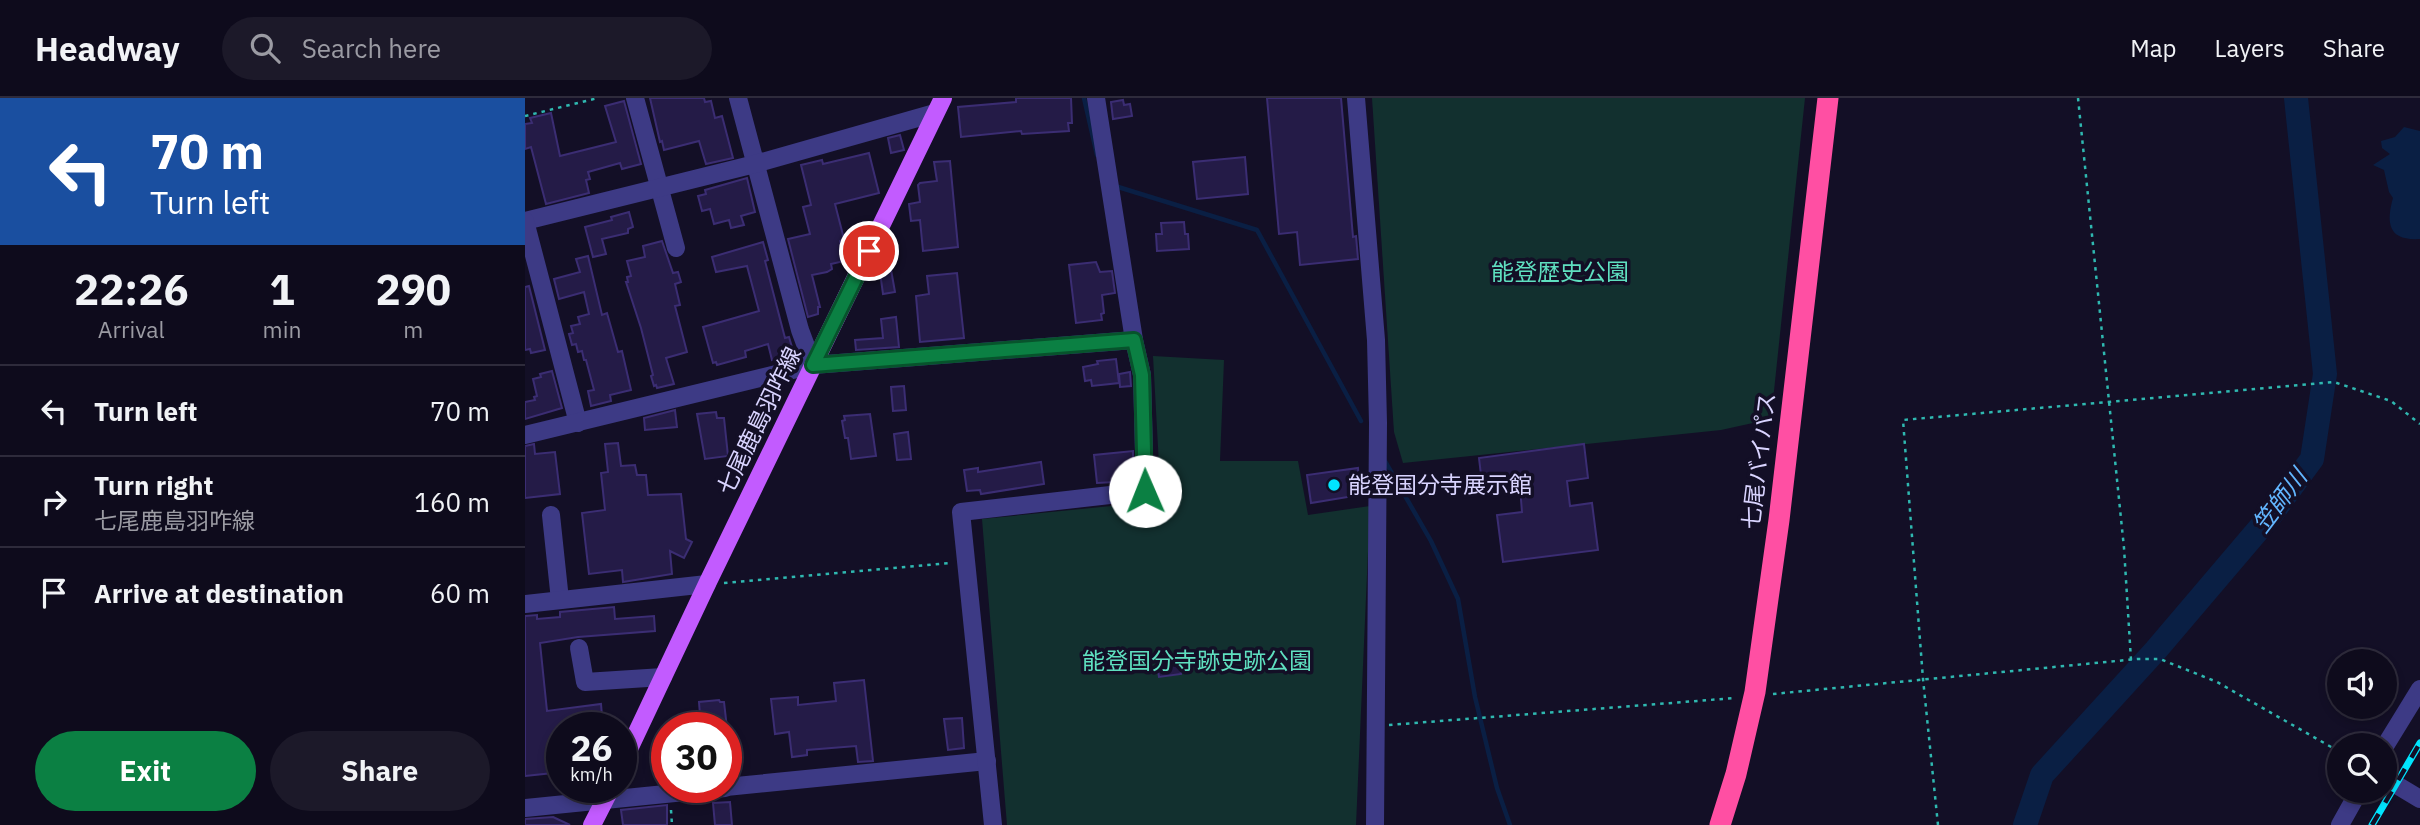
<!DOCTYPE html>
<meta charset="utf-8">
<style>
:root{--surface:#0e0b1c;--page:#1c1929;--text:#f1f3f6;--muted:#9b9ba3;--line:#2e2b3b;--accent:#0b8043}
body{margin:0;font-family:"IBM Plex Sans","Noto Sans JP",sans-serif;background:var(--page);color:var(--text);height:100vh;display:flex;flex-direction:column;font-size:26px;white-space:nowrap}
*{box-sizing:border-box;margin:0}
p{font-size:23px;color:var(--muted)}
.icon{flex:none;width:38px;height:38px;fill:none;stroke:currentColor;stroke-width:2;stroke-linecap:round;stroke-linejoin:round}
.map{position:relative;flex:1;overflow:hidden}
.drawer{display:flex;flex-direction:column;background:var(--surface);width:525px}
.drawer>*{flex:none}
.top-card{background:#1a4fa0;color:#fff;overflow:hidden}
.controls{position:absolute;left:1802px;top:551px;display:grid;gap:14px}
.controls a{display:grid;place-items:center;width:70px;height:70px;border-radius:50%;background:var(--surface);box-shadow:0 4px 10px #0003,0 0 0 2px var(--line);font-size:35px}
.speed{position:absolute;left:21px;top:614px;display:flex;gap:14px;font-size:35px;font-weight:700;text-align:center}
.speed>*{display:grid;place-content:center;width:91px;height:91px;border-radius:50%;background:var(--surface);box-shadow:0 4px 10px #0003,0 0 0 2px var(--line);line-height:1}
.speed small{font-size:18px;font-weight:400}
.speed .limit{border:10px solid #d22;background:#fff;color:#111}
.pin{position:absolute;display:grid;place-items:center;width:60px;height:60px;color:#fff;margin:-30px;border:4px solid #fff;border-radius:50%;box-shadow:0 2px 7px #0007}
.me{position:absolute;width:77px;margin:-38px;rotate:359deg;stroke-linejoin:round;filter:drop-shadow(0 0 5px #0008)}
.turn{display:flex;align-items:center;gap:24px;height:147px;padding:0 35px;font-size:32px}
.turn .icon{width:91px;height:91px;stroke-width:2.5}
.turn b{display:block;font-size:49px;line-height:60px}
.eta{display:flex;justify-content:space-evenly;align-items:center;height:119px;text-align:center}
.eta b{font-size:42px;font-weight:700;line-height:49px}
.primary-button{display:flex;gap:14px;margin-top:auto;padding:14px 35px}
.primary-button a{flex:1;height:80px;border-radius:42px;background:var(--accent);color:#fff;font-size:28px;font-weight:700;line-height:80px;text-align:center}
.primary-button a+a{background:var(--page);color:var(--text)}
ul{padding:0;list-style:none}
li{display:flex;align-items:center;gap:21px;height:91px;padding:0 35px;border-top:2px solid var(--line)}
li div{flex:1}
li b{display:block;font-size:26px}
li em{font-style:normal}
header{display:flex;align-items:center;gap:42px;box-sizing:border-box;height:98px;padding:0 35px;background:var(--surface);border-bottom:2px solid var(--line)}
header strong{font-size:33px}
nav{display:flex;gap:38px;margin-inline-start:auto;font-size:24px}
.search{width:490px;height:63px;background:var(--page);display:flex;align-items:center;gap:18px;box-sizing:border-box;padding:0 24px;border-radius:38px;color:var(--muted);font-size:26px}
main{display:flex;flex:1;min-height:0}
.map>svg:first-child{display:block}
.green{fill:#12302f}
.water{fill:#0a1f44}
.lines{fill:none;stroke-linecap:round;stroke-linejoin:round}
.stream{stroke:#0a1f44;stroke-width:4.5}
.river{stroke:#0a1f44;stroke-width:24}
.building{fill:#241b47;stroke:#3b2d73;stroke-width:2}
.path{stroke:#2fb8b0;stroke-width:2.5;stroke-dasharray:3.5 5;stroke-linecap:butt}
.minor{stroke:#3d3a85;stroke-width:18}
.major{stroke:#c25bff;stroke-width:18}
.highway{stroke:#ff4fa3;stroke-width:21}
.rail-casing{stroke:#00e5ff;stroke-width:7}
.rail{stroke:#130f26;stroke-width:4.5;stroke-dasharray:13;stroke-linecap:butt}
.route-casing{stroke:#07532c;stroke-width:18}
.route{stroke:#0b8043;stroke-width:12}
.poi-dot{fill:#00e5ff;stroke:#130f26;stroke-width:2.5}
.labels{text-anchor:middle;stroke-width:7;stroke-linejoin:round;paint-order:stroke}
.park-label{font-size:23px;fill:#5fe0c0;stroke:#130f26}
.street-label{font-size:23px;fill:#d9d4ff;stroke:#130f26}
.poi-label{font-size:23px;fill:#d9d4ff;stroke:#130f26;text-anchor:start}
.water-label{font-size:24px;font-style:italic;fill:#62b6ff;stroke:#130f26}
</style>
<header>
<strong>Headway</strong>
<div class="search"><svg class="icon" aria-label="search" viewBox="0 0 24 24"><circle cx="10" cy="10" r="6"/><path d="M15 15l6 6"/></svg>Search here</div>
<nav><a>Map</a><a>Layers</a><a>Share</a></nav>
</header>
<main>
<section class="drawer">
<div class="top-card">
<div class="turn"><svg class="icon" aria-label="left" viewBox="0 0 24 24"><path d="M17 20v-9H6M10 6l-5 5 5 5"/></svg><div><b>70 m</b>Turn left</div></div>
</div>
<div class="eta">
<div><b>22:26</b><p>Arrival</p></div>
<div><b>1</b><p>min</p></div>
<div><b>290</b><p>m</p></div>
</div>
<ul>
<li><svg class="icon" aria-label="left" viewBox="0 0 24 24"><path d="M17 20v-9H6M10 6l-5 5 5 5"/></svg><div><b>Turn left</b></div><em>70 m</em></li>
<li><svg class="icon" aria-label="right" viewBox="0 0 24 24"><path d="M7 20v-9h11M14 6l5 5-5 5"/></svg><div><b>Turn right</b><p>七尾鹿島羽咋線</p></div><em>160 m</em></li>
<li><svg class="icon" aria-label="arrive" viewBox="0 0 24 24"><path d="M6 21V4h12l-3 4 3 4H6"/></svg><div><b>Arrive at destination</b></div><em>60 m</em></li>
</ul>
<div class="primary-button"><a>Exit</a><a>Share</a></div>
</section>
<div class="map">
<svg width="1895" height="727" viewBox="0 0 1895 727">
<rect width="100%" height="100%" fill="#130f26"/>
<g class="green">
<path d="M847,0H1280L1246,321L1196,332L878,365L869,334Z"/>
<path d="M628,258L699,262L695,363H773L783,417L845,408L831,727H482L457,421L636,403Z"/>
</g>
<path class="water" d="M1879,29L1895,33V141C1863,143 1861,125 1868,100L1864,94L1859,72L1848,67L1865,56L1857,50L1856,43L1870,39Z"/>
<g class="lines">
<g class="stream">
<path d="M559,0L572,57"/>
<path d="M590,88L732,132L836,323"/>
<path d="M860,363L906,443L933,501L950,599L972,690L985,727"/>
</g>
<path class="river" d="M1500,727L1517,677L1631,552L1745,418L1787,361L1800,276L1771,0"/>
</g>
<g class="building">
<path d="M125,0H179L180,4L186,3L190,20L197,18L208,60L181,66L174,43L139,52L137,43L135,44Z"/>
<path d="M491,0H546L547,25H543L544,33L497,36L496,33L436,39L433,9L491,4Z"/>
<path d="M742,0H816L828,139L831,138L833,161L775,167L772,134L754,136Z"/>
<path d="M598,2L599,7L605,6L607,18L588,21L586,4Z"/>
<path d="M99,3L116,66L97,71L95,65L63,74L65,81L61,82L64,95L21,106L6,49L0,51V26L7,25L5,20L26,15L35,58L91,44L80,8Z"/>
<path d="M375,37L379,52L366,55L363,40Z"/>
<path d="M344,55L354,95L310,106L319,141L315,143L319,163L306,166L307,171L302,174L287,177L295,209H293V216L283,219L263,141L285,136L278,109L286,107L276,67L297,62L298,66Z"/>
<path d="M720,59L723,96L672,101L668,64Z"/>
<path d="M425,63L433,149L398,153L395,122L386,123L384,106L395,104L393,87L395,85L412,83L409,64Z"/>
<path d="M222,80L230,114L216,118L219,127L206,130L204,122L189,126L185,111L177,113L173,98L181,96L180,92Z"/>
<path d="M104,114L108,129L103,131V135L77,141L81,156L68,159L60,129L87,122L86,119Z"/>
<path d="M659,124L660,136H663L664,151L632,153L631,136H637L636,125Z"/>
<path d="M137,143L148,175L153,174L156,184L150,186L155,207L150,208L162,254L141,260L149,286L132,290L131,287L129,288L126,278L128,277L116,230L101,184H103L102,179L106,178L102,163L120,159L118,148Z"/>
<path d="M238,144L243,162L240,163L260,240L264,239L269,256L247,262L243,246L220,253L221,259L192,267L191,264L188,265L178,229L234,213L222,168L191,174L187,159Z"/>
<path d="M63,158L77,217L82,215L93,254L97,253L106,292L85,297L86,303L66,308L63,293L69,292L61,262H59L57,253L53,254L51,246L47,247L44,236L48,235L46,228L55,226L53,219L64,216L59,194L34,201L29,181L55,174L51,161Z"/>
<path d="M571,164L575,174L587,173L590,195L577,197L579,215L576,216L577,222L551,225L544,167Z"/>
<path d="M365,166L370,194L358,196L354,167Z"/>
<path d="M432,175L439,240L395,244L391,198L404,196L402,178Z"/>
<path d="M4,188L20,252L6,255L5,251L0,252V189Z"/>
<path d="M371,219L374,249L331,252L330,242L358,240L356,221Z"/>
<path d="M591,261L594,285L567,288L566,282L560,283L558,269L573,266L572,263Z"/>
<path d="M27,273L37,310L0,321V304L10,302L9,299L12,298L8,281L16,279L15,276Z"/>
<path d="M605,274L606,288L595,289L594,276Z"/>
<path d="M379,288L381,312L368,313L366,289Z"/>
<path d="M150,312L152,329L120,332L119,320Z"/>
<path d="M191,314L192,320H199L203,358L180,361L172,316Z"/>
<path d="M345,316L351,358L326,361L323,340H320L317,323L320,322L319,318Z"/>
<path d="M383,334L386,361L372,362L369,336Z"/>
<path d="M93,345L96,368L110,367L112,377H121L123,397L156,396L161,441L167,444L159,460L145,453L147,476L98,484L97,472L64,476L57,415L80,412L76,375L83,374L80,346Z"/>
<path d="M9,346L10,356L30,354L35,396L0,400V348Z"/>
<path d="M1059,346L1063,380L1042,383L1045,408L1067,405L1073,452L978,464L972,417L997,414L995,389L958,394L954,360Z"/>
<path d="M608,353V383L572,385L569,357Z"/>
<path d="M516,364L519,386L456,396L455,392L442,393L439,372L453,370V374Z"/>
<path d="M833,370L835,397L786,405L782,377Z"/>
<path d="M89,509L90,521L129,518L130,533L53,539L15,545L22,613L76,606L78,630H37V674L0,678V518L12,517V521L35,519V514Z"/>
<path d="M653,559L656,576L634,579L631,562Z"/>
<path d="M339,582L348,663L333,664L331,648L282,652V657L267,659L264,634L250,636L246,601L273,599V607L311,603L309,585Z"/>
<path d="M194,602L195,604H199L202,630H176L174,604Z"/>
<path d="M437,620L439,650L423,652L419,621Z"/>
<path d="M205,704L207,727H190L188,705Z"/>
<path d="M142,707V727H98L96,712Z"/>
<path d="M28,719L45,727H0V721Z"/>
</g>
<g class="lines">
<g class="path">
<path d="M1553,0L1599,450L1606,562"/>
<path d="M0,18L73,0"/>
<path d="M199,485L426,465"/>
<path d="M1248,596L1612,561H1635L1692,584L1815,654"/>
<path d="M864,627L1210,600"/>
<path d="M146,712L147,727"/>
<path d="M1413,727L1398,581L1378,322L1809,284L1866,303L1895,326"/>
</g>
<g class="minor">
<path d="M110,0L151,150"/>
<path d="M213,0L275,232L288,267"/>
<path d="M831,0L851,242L853,325L850,727"/>
<path d="M0,123L230,66L410,15"/>
<path d="M0,123L53,325"/>
<path d="M0,337L288,267L609,242"/>
<path d="M26,417L35,502"/>
<path d="M0,506L182,486"/>
<path d="M54,550L60,584L138,579"/>
<path d="M1860,648L1895,591"/>
<path d="M1860,680L1895,701"/>
<path d="M201,689L462,663"/>
<path d="M0,710L200,690"/>
<path d="M468,727L436,414L620,393L617,277L609,242L571,0"/>
<path d="M1815,727L1834,693"/>
</g>
<g class="major">
<path d="M96,668L182,486L418,0"/>
<path d="M67,727L86,690"/>
</g>
<path class="highway" d="M1195,727L1211,676L1230,594L1254,422L1303,0"/>
<g class="rail-casing">
<path id="rail" d="M1847,727L1895,645"/>
</g>
<use href="#rail" class="rail"/>
</g>
<g class="lines">
<g class="route-casing">
<path id="route" d="M344,153L288,267L609,242L617,277L620,393"/>
</g>
<use href="#route" class="route"/>
</g>
<circle class="poi-dot" cx="809" cy="387" r="7"/>
<g class="labels">
<g class="park-label">
<text x="1035" y="182">能登歴史公園</text>
<text x="672" y="571">能登国分寺跡史跡公園</text>
</g>
<g class="street-label">
<text transform="translate(234 323) rotate(-64)" y="8">七尾鹿島羽咋線</text>
<text transform="translate(1234 363) rotate(-83)" y="8">七尾バイパス</text>
</g>
<g class="poi-label">
<text x="823" y="395">能登国分寺展示館</text>
</g>
<g class="water-label">
<text transform="translate(1755 403) rotate(-53)" y="8">笠師川</text>
</g>
</g>
</svg>
<div class="controls">
<a><svg class="icon" aria-label="sound" viewBox="0 0 24 24"><path d="M4 9h4l5-4v14l-5-4H4zM17 9q2 3 0 6"/></svg></a>
<a><svg class="icon" aria-label="search" viewBox="0 0 24 24"><circle cx="10" cy="10" r="6"/><path d="M15 15l6 6"/></svg></a>
</div>
<div class="speed"><div>26<small>km/h</small></div><div class="limit">30</div></div>
<div class="pin" style="left:344px;top:153px;background:#d93025"><svg class="icon" aria-label="arrive" viewBox="0 0 24 24"><path d="M6 21V4h12l-3 4 3 4H6"/></svg></div>
<svg class="me" style="left:620px;top:393px" viewBox="-20 -20 40 40"><circle r="19" fill="#fff"/><path d="M0-13L10 11 0 6-10 11z" fill="#0b8043"/></svg>
</div>
</main>
